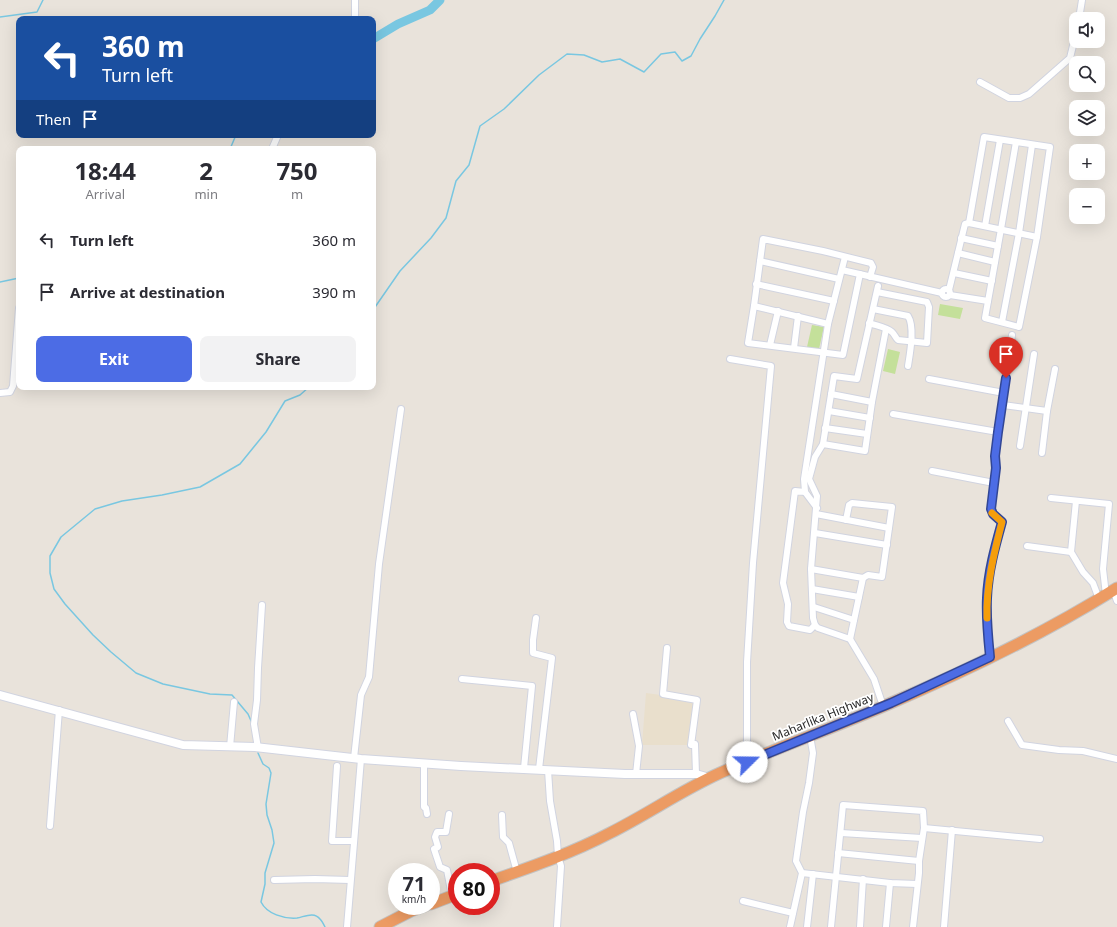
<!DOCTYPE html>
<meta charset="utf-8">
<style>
:root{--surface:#fff;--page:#f2f2f3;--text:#2b2b33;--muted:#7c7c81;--accent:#4c6ce5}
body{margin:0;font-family:"Noto Sans",sans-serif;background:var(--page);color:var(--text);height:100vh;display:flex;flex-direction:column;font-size:15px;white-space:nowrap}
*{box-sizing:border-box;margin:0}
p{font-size:13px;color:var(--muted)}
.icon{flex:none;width:22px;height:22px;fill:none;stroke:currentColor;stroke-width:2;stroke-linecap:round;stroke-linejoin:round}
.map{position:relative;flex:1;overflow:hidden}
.sheet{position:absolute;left:16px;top:146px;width:360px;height:244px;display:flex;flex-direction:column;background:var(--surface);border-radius:8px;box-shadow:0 4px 16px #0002}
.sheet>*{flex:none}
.top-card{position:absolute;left:16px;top:16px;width:360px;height:122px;border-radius:8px;box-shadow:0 4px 16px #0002;background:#1a4fa0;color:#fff;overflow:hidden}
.tools{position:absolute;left:1069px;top:12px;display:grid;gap:8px}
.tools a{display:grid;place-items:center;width:36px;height:36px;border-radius:8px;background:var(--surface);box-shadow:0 4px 16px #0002;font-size:20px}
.speed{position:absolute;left:388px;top:863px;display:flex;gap:8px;font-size:20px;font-weight:700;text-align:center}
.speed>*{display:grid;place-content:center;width:52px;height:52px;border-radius:50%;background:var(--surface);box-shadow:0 4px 16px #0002;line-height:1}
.speed small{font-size:10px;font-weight:400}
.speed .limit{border:6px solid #d22;background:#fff;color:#111}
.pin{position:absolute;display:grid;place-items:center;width:34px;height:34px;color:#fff;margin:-41px -17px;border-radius:50% 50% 50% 0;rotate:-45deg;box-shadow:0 0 4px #0007}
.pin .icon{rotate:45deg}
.me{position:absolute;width:44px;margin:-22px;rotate:68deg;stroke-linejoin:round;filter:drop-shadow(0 0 3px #0008)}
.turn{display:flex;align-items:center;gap:14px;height:84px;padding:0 20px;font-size:18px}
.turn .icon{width:52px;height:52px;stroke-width:2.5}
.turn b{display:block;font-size:28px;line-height:34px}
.then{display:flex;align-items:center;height:38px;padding:0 20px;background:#0003;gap:8px;font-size:15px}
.eta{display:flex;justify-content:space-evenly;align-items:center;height:68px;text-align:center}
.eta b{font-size:24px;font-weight:700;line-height:28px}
.cta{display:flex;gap:8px;margin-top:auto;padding:8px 20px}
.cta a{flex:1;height:46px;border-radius:8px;background:var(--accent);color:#fff;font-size:16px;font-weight:700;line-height:46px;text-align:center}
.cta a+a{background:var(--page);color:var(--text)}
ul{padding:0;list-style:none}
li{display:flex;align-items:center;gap:12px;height:52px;padding:0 20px}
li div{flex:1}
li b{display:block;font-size:15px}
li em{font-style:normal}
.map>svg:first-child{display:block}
.education{fill:#e9dfcc}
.pitch{fill:#c4e09a}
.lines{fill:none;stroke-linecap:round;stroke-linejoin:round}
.stream{stroke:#79c7e1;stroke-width:1.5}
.river{stroke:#79c7e1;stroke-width:9}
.street-casing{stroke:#d1d4e0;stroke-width:8}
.secondary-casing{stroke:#d1d4e0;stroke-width:10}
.highway-casing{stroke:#c3c3c3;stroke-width:13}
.street{stroke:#fff;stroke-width:6}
.secondary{stroke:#fff;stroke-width:8}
.highway{stroke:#ec9b63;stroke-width:11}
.route-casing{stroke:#314695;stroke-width:10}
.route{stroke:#4c6ce5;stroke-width:7}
.slow{stroke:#f59e0b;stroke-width:7}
.labels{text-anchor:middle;stroke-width:3.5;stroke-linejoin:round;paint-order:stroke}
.street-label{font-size:12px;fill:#282828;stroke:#fff}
</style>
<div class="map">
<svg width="1117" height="927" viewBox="0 0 1117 927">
<rect width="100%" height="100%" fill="#e9e3db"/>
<path class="education" d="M646,693L697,700L690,745H642Z"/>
<g class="pitch">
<path d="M940,304L963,308L960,319L938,315Z"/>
<path d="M812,325L824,327L819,349L807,347Z"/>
<path d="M888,349L900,352L895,374L883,371Z"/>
</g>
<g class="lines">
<g class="stream">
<path d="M0,17L37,12L43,0"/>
<path d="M230,149L236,135"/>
<path d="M0,282L19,278"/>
<path d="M373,310L400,271L431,238L446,218L456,181L469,165L480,126L504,109L539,75L567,54L584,55L602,62L620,59L644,72L661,54L675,52L682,61L691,56L700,39L715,16L724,0"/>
<path d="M252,723L248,714L232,695L210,694L163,684L136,673L111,652L93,635L65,604L54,589L50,573V556L61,537L95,509L122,501L162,495L200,487L240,464L266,432L285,401L300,395L309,387"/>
<path d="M258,753L263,764L269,768L271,773L266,804L267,815L272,830L274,843L265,873V884L261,902C267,914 284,919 297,918C304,917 314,911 320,919C322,921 324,925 325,927"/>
</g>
<path class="river" d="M373,39L398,24L430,10L440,0"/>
<g class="street-casing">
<g id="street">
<path d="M355,0V19"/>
<path d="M1079,19L1082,0"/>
<path d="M980,82L1009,98H1020L1029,94L1070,58L1076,33"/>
<path d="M272,149L278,135"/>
<path d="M969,223L984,137L1050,147L1037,237L1019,327L985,318L1001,229L1016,142"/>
<path d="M985,226L1000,140"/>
<path d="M961,238L998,246"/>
<path d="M958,253L995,262"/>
<path d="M760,261L839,279"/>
<path d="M842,270L942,293"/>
<path d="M954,273L992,281"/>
<path d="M860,274L843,355L748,343L754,306L763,239L823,251L871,263L873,267L870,277"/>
<path d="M756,284L834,301"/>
<path d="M878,286L857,379L834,376L823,444L815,457L809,479L817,496L811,569L813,618L815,625L818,628L850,639L874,679L883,706"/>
<circle cx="946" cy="293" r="4"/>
<path d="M949,290L965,224L969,223L1037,237"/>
<path d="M950,295L988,301"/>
<path d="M754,306L828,324"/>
<path d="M873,309L908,316C915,327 910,353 908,366"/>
<path d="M1002,322L1019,233L1032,145"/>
<path d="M869,323C877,326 886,327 892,332C895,335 895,337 898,340L927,343L929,307L927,302L877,292"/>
<path d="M770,345L778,311"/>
<path d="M794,348L798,316"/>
<path d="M730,359L771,366L753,563L747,662V762"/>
<path d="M929,379L1004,393"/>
<path d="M0,393L10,392L13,386L19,308"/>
<path d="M831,394L872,402"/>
<path d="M1003,405L1047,411"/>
<path d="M829,411L870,418"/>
<path d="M893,414L998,432"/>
<path d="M825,428L867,434"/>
<path d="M823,444L865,451L872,402L886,329"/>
<path d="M1020,446L1034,354"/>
<path d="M1042,453L1047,411L1055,369"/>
<path d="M932,471L994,483"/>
<path d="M805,492L795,491L783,583L788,604L787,622L789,626L810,630L815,625"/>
<path d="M1051,498L1109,504L1103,569L1106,595"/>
<path d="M1076,501L1071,552L1083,572L1093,583L1099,599"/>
<path d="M817,508L805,492L804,479L828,324L845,257"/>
<path d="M816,514L889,528"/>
<path d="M815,533L887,545"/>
<path d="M1027,546L1071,552"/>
<path d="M811,569L863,578L868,575L882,577L892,507L852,503L849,505L846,520"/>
<path d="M812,589L859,597"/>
<path d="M1113,590L1117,601"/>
<path d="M814,607L854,620"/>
<path d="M536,618L533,640V653L552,658L539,769"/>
<path d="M850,639L863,578"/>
<path d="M667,648L663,694L697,700L691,745L695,744L696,774"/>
<path d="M990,657C988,637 986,618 987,598C988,572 995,547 1001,522L993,514L991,509L996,468L995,456L998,432L1012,335"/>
<path d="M462,679L532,686L524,768"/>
<path d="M633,714L639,746L636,774"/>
<path d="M1008,721L1022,745L1059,750L1083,751L1117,759"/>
<path d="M230,747L234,702"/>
<path d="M258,748L254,724L257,700L258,668L262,605"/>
<path d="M354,758L361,695L369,677L379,564L401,409"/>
<path d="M424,763V807L426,808L427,814"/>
<path d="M337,766L332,841H354"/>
<path d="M548,770L550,801L557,841L558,856L561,866L557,927"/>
<path d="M449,814L446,832H437L435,837L438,847L434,849L440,867L447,870L452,896"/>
<path d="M502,815L503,837L509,843L517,872"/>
<path d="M50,826L59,710"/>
<path d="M924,828L1040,839"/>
<path d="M841,833L922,838"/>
<path d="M838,853L919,861"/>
<path d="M802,873L890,883L917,884"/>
<path d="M274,880L315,879L350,880"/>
<path d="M743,901L793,913"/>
<path d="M347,927L361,759"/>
<path d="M790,927L802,873L796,861L803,812L809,783L813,753L810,736"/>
<path d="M807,927L813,874"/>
<path d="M831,927L843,805L923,811L924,828L919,861V873L913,927"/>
<path d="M860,927L863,879"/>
<path d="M886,927L890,883"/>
<path d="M944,927L952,830"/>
</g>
</g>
<g class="secondary-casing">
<path id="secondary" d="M0,695L183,745L255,747L361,759L461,766L625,774H696L710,778"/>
</g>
<g class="highway-casing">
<g id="highway">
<path d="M491,881C531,867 572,853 610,833C648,814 682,790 720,773C774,749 830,729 884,706C962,673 1045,633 1117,588"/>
<path d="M431,904L457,894"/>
<path d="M380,927L411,911L425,906"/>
</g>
</g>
<use href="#street" class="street"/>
<use href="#secondary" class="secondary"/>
<use href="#highway" class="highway"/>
</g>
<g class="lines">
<g class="route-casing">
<path id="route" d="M747,762L891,703L990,657C988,637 986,618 987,598C988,572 995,547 1002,522L993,514L991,509L996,468L995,456L998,432L1006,378"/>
</g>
<use href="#route" class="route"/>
<path class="slow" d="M987,618C986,585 994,553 1002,522L992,513"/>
</g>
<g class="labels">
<g class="street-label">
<text transform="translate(823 717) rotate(-22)" y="4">Maharlika Highway</text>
</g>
</g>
</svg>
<div class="tools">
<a><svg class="icon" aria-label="sound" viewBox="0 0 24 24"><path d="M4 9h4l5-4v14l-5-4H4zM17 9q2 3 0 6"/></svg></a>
<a><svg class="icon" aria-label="search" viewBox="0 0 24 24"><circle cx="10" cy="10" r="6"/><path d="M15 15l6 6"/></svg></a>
<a><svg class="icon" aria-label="layers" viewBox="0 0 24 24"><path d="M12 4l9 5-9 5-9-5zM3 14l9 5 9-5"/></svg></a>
<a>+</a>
<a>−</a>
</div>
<div class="speed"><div>71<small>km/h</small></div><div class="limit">80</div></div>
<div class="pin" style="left:1006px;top:378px;background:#d93025"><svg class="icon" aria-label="arrive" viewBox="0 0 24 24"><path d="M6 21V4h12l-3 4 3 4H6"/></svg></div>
<svg class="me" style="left:747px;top:762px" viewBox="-20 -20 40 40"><circle r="19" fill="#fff"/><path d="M0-13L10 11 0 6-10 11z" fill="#4c6ce5"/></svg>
<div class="top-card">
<div class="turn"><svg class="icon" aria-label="left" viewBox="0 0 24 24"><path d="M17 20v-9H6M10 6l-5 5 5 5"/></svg><div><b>360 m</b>Turn left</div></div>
<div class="then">Then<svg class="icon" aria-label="arrive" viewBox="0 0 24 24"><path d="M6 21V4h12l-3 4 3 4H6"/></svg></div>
</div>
<section class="sheet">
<div class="eta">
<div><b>18:44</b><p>Arrival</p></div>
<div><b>2</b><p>min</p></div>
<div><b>750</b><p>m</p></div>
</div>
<ul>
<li><svg class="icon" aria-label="left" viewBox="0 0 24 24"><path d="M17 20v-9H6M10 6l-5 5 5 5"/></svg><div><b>Turn left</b></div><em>360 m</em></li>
<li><svg class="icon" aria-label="arrive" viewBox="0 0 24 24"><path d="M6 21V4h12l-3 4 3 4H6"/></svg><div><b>Arrive at destination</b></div><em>390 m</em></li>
</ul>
<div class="cta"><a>Exit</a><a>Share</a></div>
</section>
</div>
